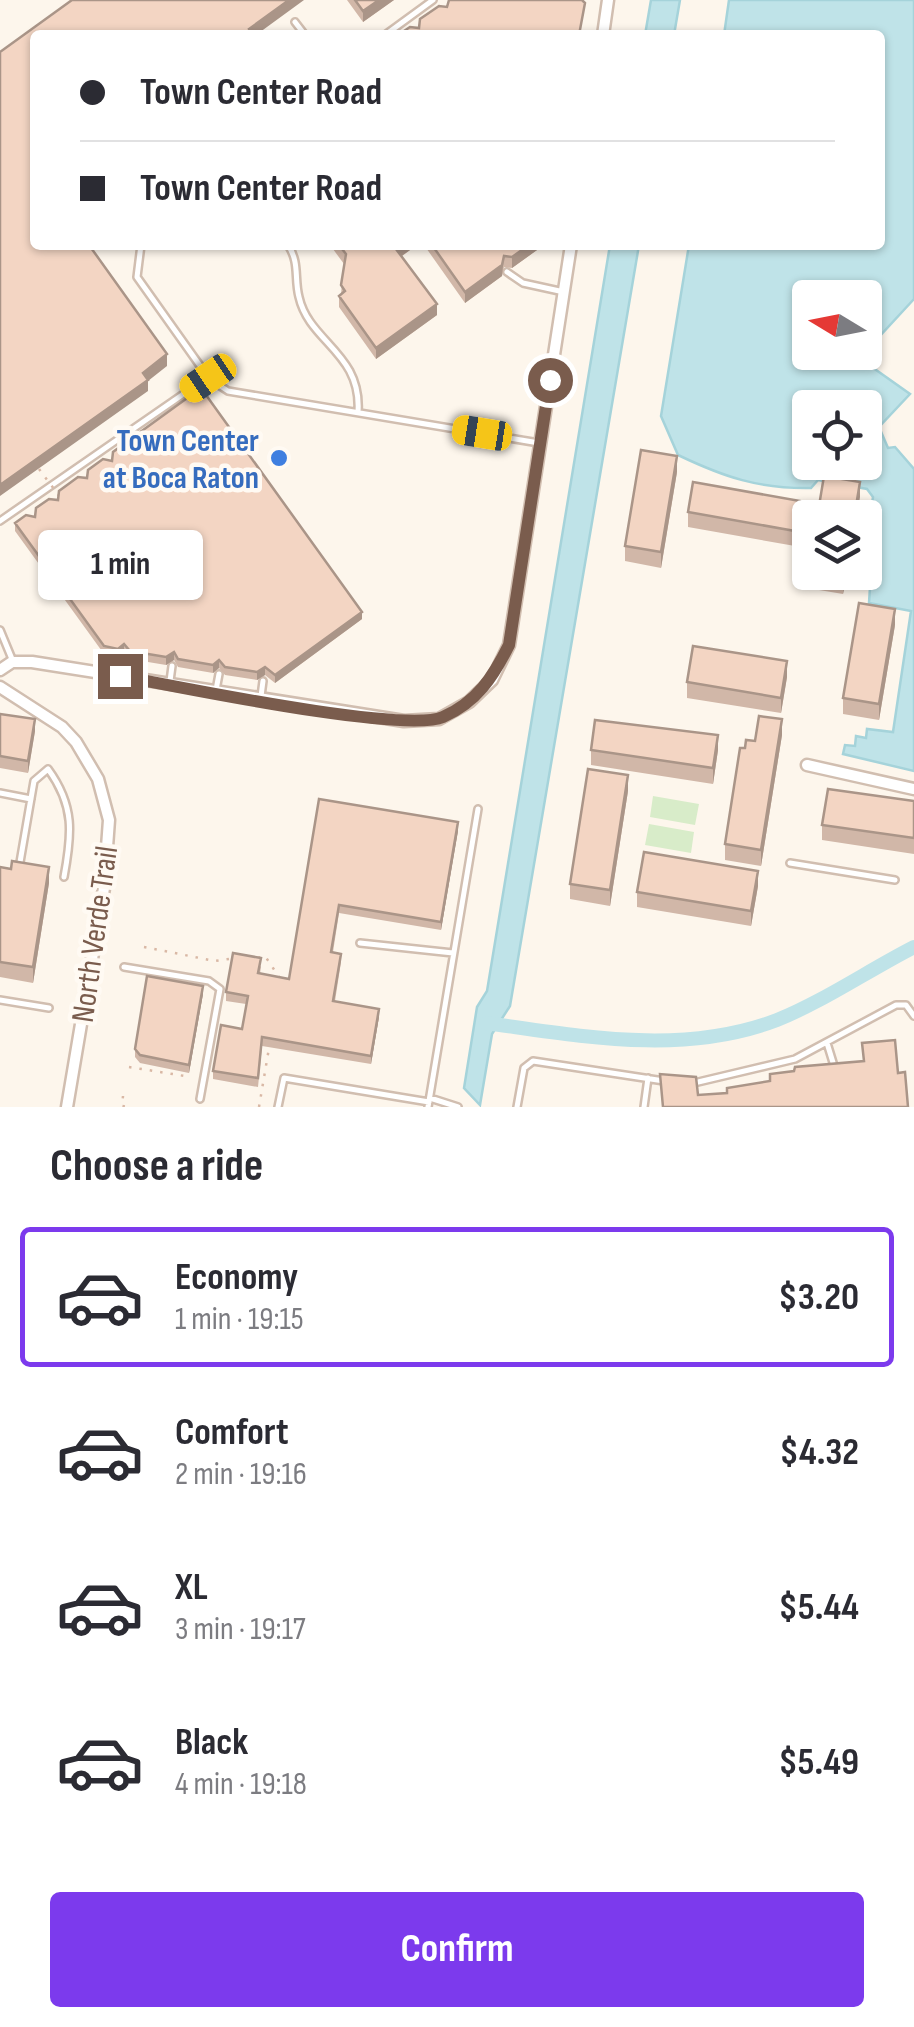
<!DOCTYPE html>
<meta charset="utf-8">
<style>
body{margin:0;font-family:"Sofia Sans Condensed",sans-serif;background:#f7f7f7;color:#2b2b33;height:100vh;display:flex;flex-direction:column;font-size:38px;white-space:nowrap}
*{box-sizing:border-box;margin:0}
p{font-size:32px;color:#7c7c81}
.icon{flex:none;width:55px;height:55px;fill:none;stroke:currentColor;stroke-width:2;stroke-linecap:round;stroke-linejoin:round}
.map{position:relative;height:1107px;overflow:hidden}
.panel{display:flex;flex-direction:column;background:#fff;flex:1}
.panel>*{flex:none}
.hud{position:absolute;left:30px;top:30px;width:855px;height:220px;border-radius:10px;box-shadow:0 2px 8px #0004;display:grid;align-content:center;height:220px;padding:0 50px;background:#fff}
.needle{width:65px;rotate:280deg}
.fabs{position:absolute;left:792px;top:280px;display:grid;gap:20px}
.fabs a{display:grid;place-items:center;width:90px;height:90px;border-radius:10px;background:#fff;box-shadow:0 2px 8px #0004;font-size:50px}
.end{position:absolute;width:45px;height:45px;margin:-22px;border:12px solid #7a5c4d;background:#fff;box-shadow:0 0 0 5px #fff}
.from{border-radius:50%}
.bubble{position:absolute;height:70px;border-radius:10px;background:#fff;box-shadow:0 2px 8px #0004;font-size:32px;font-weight:700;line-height:70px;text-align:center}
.car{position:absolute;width:30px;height:60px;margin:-30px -15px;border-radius:12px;box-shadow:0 0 8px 2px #0007;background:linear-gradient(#f5c518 24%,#345 0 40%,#f5c518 0 76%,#345 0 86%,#f5c518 0)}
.hud b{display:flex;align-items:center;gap:35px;height:95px;font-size:38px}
.hud b+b{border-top:2px solid #e1e1e2}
.hud i{width:25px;height:25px;background:#2b2b33}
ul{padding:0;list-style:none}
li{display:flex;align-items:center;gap:30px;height:140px;margin:0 20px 15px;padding:0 30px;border:5px solid transparent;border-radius:10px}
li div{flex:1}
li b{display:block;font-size:38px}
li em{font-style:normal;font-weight:700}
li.current{border-color:#7c3aed}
li>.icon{width:90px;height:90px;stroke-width:1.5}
h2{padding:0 50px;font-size:45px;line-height:120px}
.cta{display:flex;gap:20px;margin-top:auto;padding:20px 50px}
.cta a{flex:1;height:115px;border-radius:10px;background:#7c3aed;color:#fff;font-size:40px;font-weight:700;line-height:115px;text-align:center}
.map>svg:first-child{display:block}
.green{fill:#d8ecc9}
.water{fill:#bfe3e8;stroke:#a5d3da;stroke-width:2.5;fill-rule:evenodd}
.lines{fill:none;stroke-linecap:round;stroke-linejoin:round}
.canal{stroke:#bfe3e8;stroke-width:14}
.lane-casing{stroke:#d1beb0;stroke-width:10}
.street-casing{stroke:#d1beb0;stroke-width:15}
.path{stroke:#d9b8a5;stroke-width:2.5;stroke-dasharray:2.5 8;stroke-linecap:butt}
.lane{stroke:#fff;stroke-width:5}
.street{stroke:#fff;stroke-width:10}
.path-bridge{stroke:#d9b8a5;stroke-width:2.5;stroke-dasharray:2.5 8;stroke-linecap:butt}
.wall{fill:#d1b7a8}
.shaded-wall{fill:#aa9588}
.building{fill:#f3d5c3;stroke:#aa9588;stroke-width:2.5}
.route{stroke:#7a5c4d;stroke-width:12}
.shop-dot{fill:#3f7fe0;stroke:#fffaf3;stroke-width:4}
.labels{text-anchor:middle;stroke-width:9;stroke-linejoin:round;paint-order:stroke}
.shop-label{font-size:32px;font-weight:bold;fill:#366cbe;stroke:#fffaf3;text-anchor:end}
.street-label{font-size:32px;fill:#7a5c4d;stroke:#fffaf3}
</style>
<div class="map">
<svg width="914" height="1107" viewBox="0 0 914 1107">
<rect width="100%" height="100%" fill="#fdf6ec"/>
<path class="green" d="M653 796 699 804 695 825 650 817Z
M649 824 694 832 691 853 645 845Z"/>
<path class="water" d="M651 0H680L674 35H645Z
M729 0H914V299L865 352V298H810V352H865L862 360 910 394 879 427 888 448 895 447 914 469V771L843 754 845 745 855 746 856 736 866 738 867 729 893 732 911 611 869 603 872 556 865 554V547L873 497 867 489 818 480 811 488C759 489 724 477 678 455L661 416 689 245H880V35H724ZM810 408H865V462H810Z
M610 245H639L510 1006 492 1034 480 1105 464 1088 477 1007 487 991Z"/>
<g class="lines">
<path class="canal" d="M486 1023C581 1036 683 1056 777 1020 824 1001 869 970 914 947"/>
<defs>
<path id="lane" d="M295 22 305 35
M385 35 433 0
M288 245C300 263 294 278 299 297 309 342 362 353 358 412
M507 272 523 283 564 292
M208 378 228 391 539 443
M0 521 208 377 137 277 141 245
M0 630 12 659
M121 673 124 658
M170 681 172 666
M216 690 219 674
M261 696 263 681
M0 793 31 799
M790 863 895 880
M19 868 34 781 48 769C75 806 72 834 64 877
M360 943 453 953
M124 967 209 981 220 989 200 1099
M0 1000 49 1008
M827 1043 835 1069
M694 1083 795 1059 896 1005H906L914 1016
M430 1098 458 1107
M278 1107 284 1078 429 1102
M428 1107 478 809
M517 1107 524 1068 533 1061 664 1081
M644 1107 648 1078"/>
<path id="street" d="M603 35 608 0
M0 670 12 662H32L404 721 439 719 469 702 492 680 509 645 571 245
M0 687 62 727 76 742 98 779 109 820 104 888 67 1107
M807 765 914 789"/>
</defs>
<use href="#lane" class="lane-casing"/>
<use href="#street" class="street-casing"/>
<path class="path" d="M144 947 215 961 235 958
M258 958 265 956 279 977
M129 1067 191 1077
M123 1096 122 1106 127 1107
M259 1107 269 1048"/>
<use href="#lane" class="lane"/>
<use href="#street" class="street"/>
<path class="path-bridge" d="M39 469 60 497"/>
</g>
<path class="wall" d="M347 0H394L363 22Z
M330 245H417L402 256 437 315 376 359 339 307V296L341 294 344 264Z
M424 245H544L512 268 504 267 502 276 465 303Z
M677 472 661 568 625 561V546Z
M688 512 800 517 795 546 688 527Z
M15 523 362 619 275 683 265 675 257 680 225 675 219 668 213 673 178 667 174 660 166 665 130 659 124 652 118 657 104 654 15 531Z
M807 572H847L843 594 807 588Z
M895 625 879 720 843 714V698Z
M787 677 781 713 687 698V682Z
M0 714 35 731 28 773 0 768Z
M782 735 761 866 725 860V844L745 748 755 741Z
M591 750H718L713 784 591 765Z
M628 791 610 906 570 899V884Z
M319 799 458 831 441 930 339 913 333 952 341 962 335 1001 379 1017 371 1064 262 1046 258 1087 213 1079V1071L242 1029 246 1004 226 1001V992L261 966 260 974 289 979Z
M914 801V854L822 840V825Z
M0 867 49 883 33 983 0 977Z
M758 886 751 926 637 907V892Z
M203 994 189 1073 140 1063 135 1057V1049Z"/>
<path class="shaded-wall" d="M289 0H304L256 35H249V29Z
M379 0H394L363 22V11Z
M402 245H417L396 260V249Z
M529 245H544L512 268V257Z
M504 256 502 276 465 303V292Z
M437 304V315L376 359V348Z
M167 354V366L148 381V391L0 496V485Z
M677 456V472L661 568V552Z
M860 482V497L857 518H854Z
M800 501V517L795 546V531Z
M844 572H847L843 594V578Z
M895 609V625L879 720V704Z
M362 612V619L275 683V675Z
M124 644V652L118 657V649Z
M174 652V660L166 665V657Z
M219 660V668L213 673V665Z
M787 661V677L781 713V698Z
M265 667V675L257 680V672Z
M35 719V731L28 773V761Z
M782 719V735L761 866V850Z
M718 735V750L713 784V768Z
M628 775V791L610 906V890Z
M458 822V831L441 930V922Z
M49 867V883L33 983V967Z
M758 871V886L751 926V911Z
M203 986V994L189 1073V1065Z
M379 1009V1017L371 1064V1056Z"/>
<path class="building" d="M72 0H289L249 29 253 35H35V245H89L167 354 143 373 148 380 0 485V52Z
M355 0H379L363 11Z
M449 0H582L585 3 579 35H398L410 27 419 28 420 19 439 6 447 7Z
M339 245H402L396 249 437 304 376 348 339 296 345 291 341 285 346 254Z
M432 245H529L512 257 504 256 502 265 465 292Z
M201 388 362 612 275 675 265 667 257 672 225 667 219 660 213 665 178 659 174 652 166 657 130 651 124 644 118 649 104 646 15 523 26 515 35 517 36 508 49 499 58 500 59 491 78 477 87 478 88 470 103 459 112 461 113 452 129 440 138 441 139 433Z
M641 450 677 456 661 552 625 546Z
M824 476 860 482 854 518H817Z
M693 482 800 501 795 531 688 512Z
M810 572H844L843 578Z
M859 603 895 609 879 704 843 698Z
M693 646 787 661 781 698 687 682Z
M0 714 35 719 28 761 0 756Z
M759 716 782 719 761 850 725 844 740 748H745L746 740 755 741Z
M595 720 718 735 713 768 591 750Z
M588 769 628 775 610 890 570 884Z
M828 789 914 801V838L822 825Z
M319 799 458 822 441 922 339 905 331 952 341 954 333 1001 379 1009 371 1056 262 1037 258 1078 213 1071 221 1025 242 1029 248 996 226 992 233 953 261 958 258 973 289 979Z
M644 852 758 871 751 911 637 892Z
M12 861 49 867 33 967 0 962V867L11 869Z
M147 976 203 986 189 1065 140 1055 135 1049Z
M895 1040 898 1073 905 1072 908 1107H663L660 1074 696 1077 698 1095 727 1093V1088L770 1081V1074L794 1071 795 1067 864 1061 862 1043Z"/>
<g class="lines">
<path class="route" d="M120 676C175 686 404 734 443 717 477 702 493 677 509 645L550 380"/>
</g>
<circle class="shop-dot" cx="279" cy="458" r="10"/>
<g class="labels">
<g class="shop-label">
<text x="259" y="451">Town Center<tspan x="259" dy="37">at Boca Raton</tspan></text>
</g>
<g class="street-label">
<text transform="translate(94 934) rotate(-82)" y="11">North Verde Trail</text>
</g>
</g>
</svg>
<div class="fabs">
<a><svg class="needle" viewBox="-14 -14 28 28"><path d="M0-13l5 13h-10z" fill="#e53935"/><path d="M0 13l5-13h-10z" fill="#7c7c81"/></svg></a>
<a><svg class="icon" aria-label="locate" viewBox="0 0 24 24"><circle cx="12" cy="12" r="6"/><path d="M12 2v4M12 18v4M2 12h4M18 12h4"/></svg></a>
<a><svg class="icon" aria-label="layers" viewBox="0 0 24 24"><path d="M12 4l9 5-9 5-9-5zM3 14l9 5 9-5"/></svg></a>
</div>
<i class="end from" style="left:550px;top:380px"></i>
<i class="end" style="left:120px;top:676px"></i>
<div class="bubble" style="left:38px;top:530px;width:165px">1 min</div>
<i class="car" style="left:208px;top:378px;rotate:236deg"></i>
<i class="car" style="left:482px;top:433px;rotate:279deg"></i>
<div class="hud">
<b><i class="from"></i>Town Center Road</b>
<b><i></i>Town Center Road</b>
</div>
</div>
<section class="panel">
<h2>Choose a ride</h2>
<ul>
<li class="current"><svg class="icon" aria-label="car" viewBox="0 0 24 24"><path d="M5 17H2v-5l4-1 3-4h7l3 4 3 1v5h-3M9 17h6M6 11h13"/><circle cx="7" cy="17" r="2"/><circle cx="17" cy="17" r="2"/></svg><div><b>Economy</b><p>1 min · 19:15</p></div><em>$3.20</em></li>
<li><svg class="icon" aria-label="car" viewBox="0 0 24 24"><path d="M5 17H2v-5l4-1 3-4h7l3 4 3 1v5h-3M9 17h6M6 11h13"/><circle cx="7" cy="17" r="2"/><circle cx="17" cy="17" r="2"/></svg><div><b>Comfort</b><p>2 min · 19:16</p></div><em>$4.32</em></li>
<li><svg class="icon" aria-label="car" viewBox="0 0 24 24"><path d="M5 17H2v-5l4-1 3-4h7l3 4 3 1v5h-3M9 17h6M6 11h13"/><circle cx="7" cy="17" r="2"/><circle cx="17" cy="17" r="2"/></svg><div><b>XL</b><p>3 min · 19:17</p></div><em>$5.44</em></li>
<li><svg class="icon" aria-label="car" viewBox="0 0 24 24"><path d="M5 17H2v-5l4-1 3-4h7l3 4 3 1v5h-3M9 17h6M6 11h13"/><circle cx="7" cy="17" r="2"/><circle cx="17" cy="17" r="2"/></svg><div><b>Black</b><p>4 min · 19:18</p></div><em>$5.49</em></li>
</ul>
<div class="cta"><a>Confirm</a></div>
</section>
